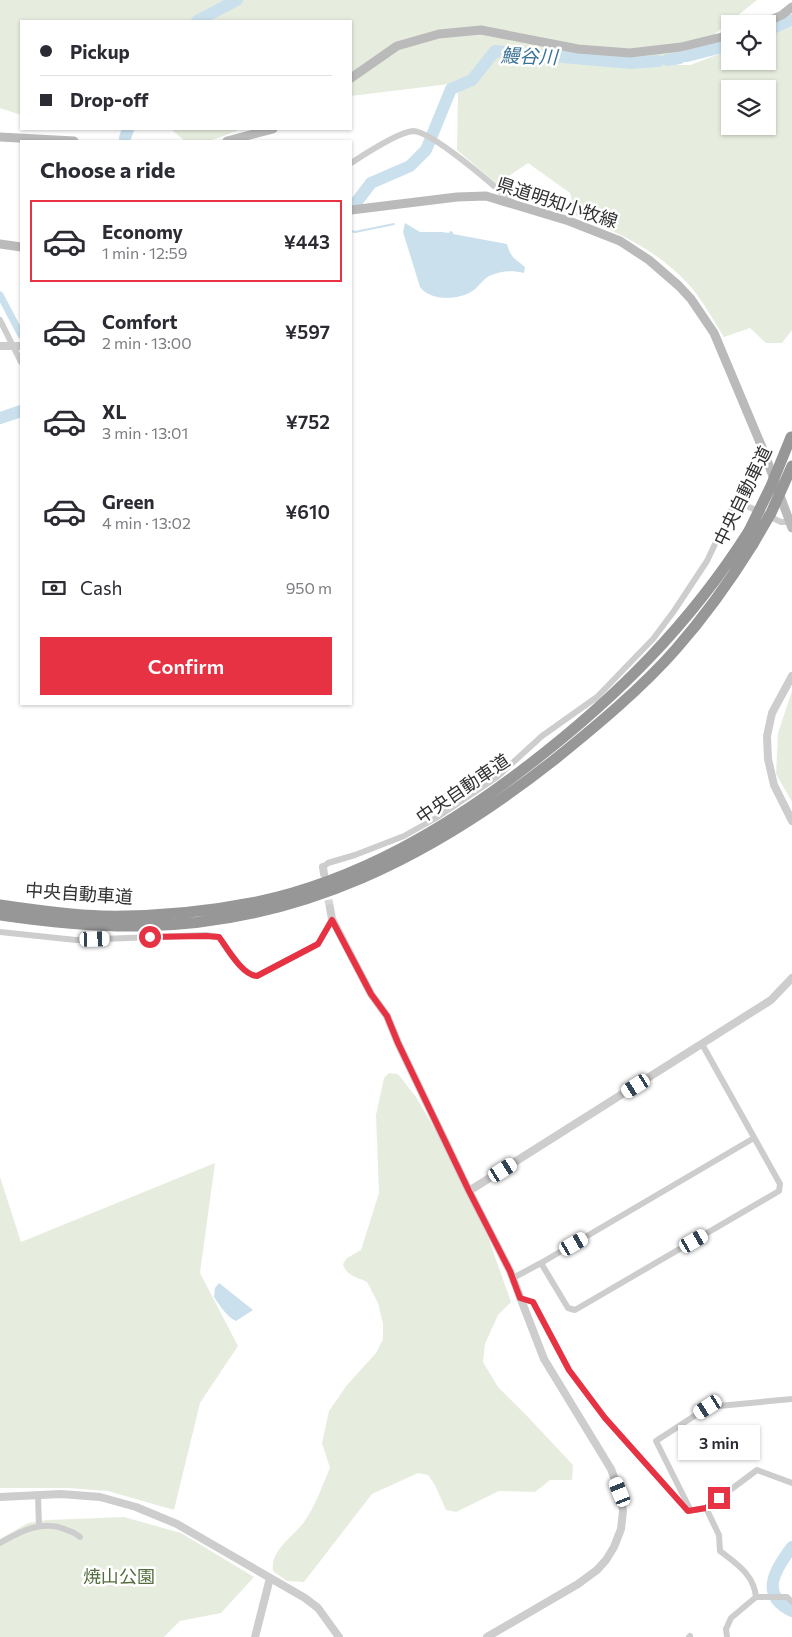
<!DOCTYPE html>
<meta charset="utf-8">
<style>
body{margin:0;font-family:Commissioner,"Noto Sans JP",sans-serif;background:#f2f2f3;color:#2b2b33;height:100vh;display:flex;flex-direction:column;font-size:19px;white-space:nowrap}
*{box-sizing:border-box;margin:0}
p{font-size:16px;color:#7c7c81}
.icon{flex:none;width:28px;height:28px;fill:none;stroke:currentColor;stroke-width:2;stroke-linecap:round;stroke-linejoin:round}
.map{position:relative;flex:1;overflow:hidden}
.side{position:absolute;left:20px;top:140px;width:332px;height:565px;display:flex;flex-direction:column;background:#fff;border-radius:0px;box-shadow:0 1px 4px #0004}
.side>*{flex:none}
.hud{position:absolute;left:20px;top:20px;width:332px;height:110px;border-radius:0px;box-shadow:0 1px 4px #0004;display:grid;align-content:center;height:110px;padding:0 20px;background:#fff}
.controls{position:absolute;left:721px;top:15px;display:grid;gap:10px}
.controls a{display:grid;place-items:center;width:55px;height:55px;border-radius:0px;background:#fff;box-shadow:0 1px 4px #0004;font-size:25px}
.end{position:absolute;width:22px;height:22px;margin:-11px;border:6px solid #e73243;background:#fff;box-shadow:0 0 0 2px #fff}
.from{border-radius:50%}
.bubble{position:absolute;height:35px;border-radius:0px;background:#fff;box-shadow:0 1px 4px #0004;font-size:16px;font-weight:600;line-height:35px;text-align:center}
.car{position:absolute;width:15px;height:30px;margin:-15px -8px;border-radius:6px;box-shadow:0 0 4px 1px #0007;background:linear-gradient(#fff 24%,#345 0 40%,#fff 0 76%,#345 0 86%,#fff 0)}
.hud b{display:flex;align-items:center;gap:18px;height:48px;font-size:19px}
.hud b+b{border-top:1px solid #e1e1e2}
.hud i{width:12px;height:12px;background:#2b2b33}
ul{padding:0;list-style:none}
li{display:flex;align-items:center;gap:15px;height:82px;margin:0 10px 8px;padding:0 10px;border:2px solid transparent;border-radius:0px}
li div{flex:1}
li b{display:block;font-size:19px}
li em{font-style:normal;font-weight:600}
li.selected{border-color:#e73243}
li>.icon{width:45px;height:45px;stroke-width:1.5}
h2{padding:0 20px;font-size:22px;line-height:60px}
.pay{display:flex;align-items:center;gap:12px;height:55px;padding:0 20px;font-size:19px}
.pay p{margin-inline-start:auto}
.action{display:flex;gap:10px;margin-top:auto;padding:10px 20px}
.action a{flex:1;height:58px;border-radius:0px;background:#e73243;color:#fff;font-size:20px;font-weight:600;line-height:58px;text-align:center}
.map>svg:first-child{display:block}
.green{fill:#e7edde;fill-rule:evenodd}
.water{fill:#cbe0ed}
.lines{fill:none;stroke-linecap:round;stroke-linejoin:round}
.stream{stroke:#cbe0ed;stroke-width:2}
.canal{stroke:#cbe0ed;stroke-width:7}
.river{stroke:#cbe0ed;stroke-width:12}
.tertiary-tunnel{stroke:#d6d6d6;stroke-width:8;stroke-dasharray:8 4;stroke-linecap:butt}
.minor{stroke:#cdcdcd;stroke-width:6}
.tertiary{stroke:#cdcdcd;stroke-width:8}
.secondary{stroke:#bababa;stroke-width:9}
.motorway{stroke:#979797;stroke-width:11}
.motorway-bridge{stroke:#979797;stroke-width:11}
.route{stroke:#e73243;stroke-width:6}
.labels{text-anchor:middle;stroke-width:5;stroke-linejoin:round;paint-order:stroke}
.street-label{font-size:18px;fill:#303030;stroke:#fff}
.park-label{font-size:18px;fill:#546d3c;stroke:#fff}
.water-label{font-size:19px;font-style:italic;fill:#3c7494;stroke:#fff}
</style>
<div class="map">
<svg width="792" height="1637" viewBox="0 0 792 1637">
<rect width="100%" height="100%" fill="#fff"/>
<path class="green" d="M0 0H757L676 65H690L730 50V61H768V36L792 27V330L782 343H766L750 328 724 337C713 320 703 301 690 286 659 251 618 232 576 216L570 193 528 163 497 184 457 150 458 93 474 81 351 96V21H21V115L0 108ZM730 89H768V126H730Z
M171 129H241C226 135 203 146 187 141 182 140 175 132 171 129Z
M792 691V802L776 774 778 733Z
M389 1073 398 1074 416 1097 439 1136 488 1237 511 1302 498 1315 485 1344 483 1362 498 1387 528 1417 573 1465 572 1480H550L535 1492 499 1491 456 1512 446 1510 435 1485 428 1475 418 1473 372 1494 304 1582 287 1581 273 1571C270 1550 293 1537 304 1522 315 1507 322 1486 330 1468L322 1443 329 1411 347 1385 376 1353 383 1339V1324L378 1303 367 1282C357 1277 346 1276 343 1264L347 1258 361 1250 379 1193 376 1115 384 1078Z
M215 1163 200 1273 238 1346 200 1403 174 1510 108 1491 68 1488H0V1177L21 1242Z
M124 1517 181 1533 254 1577 221 1613 180 1621 164 1637H0V1539L28 1523 47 1520Z"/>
<path class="water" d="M405 223 420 232H442L449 233 450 231 453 232V234L507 244C511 258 514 258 525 267L524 273C512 270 501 271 489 276 482 280 478 288 471 292 457 300 430 301 420 287L403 232Z
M219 1283 253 1310 236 1321C226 1316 220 1306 214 1297L215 1288Z"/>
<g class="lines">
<path class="stream" d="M351 231 355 232 394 224"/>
<path class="canal" d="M0 295 21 335"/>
<path class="river" d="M197 21 237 0
M768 30 792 20
M687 56 730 45
M667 60 680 58
M125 138 128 129
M355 204 371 183 410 166 426 150 451 89 472 80 495 51 631 63 658 61
M0 418 21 411
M792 1547C776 1568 758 1595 792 1611"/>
<path class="tertiary-tunnel" d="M326 888 330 908"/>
<path class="minor" d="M351 163C365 154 398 132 413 131 432 131 497 188 513 203
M0 320 21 362
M323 867 328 863 355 855 404 836 436 818 497 777 542 736 597 697 653 639 674 611 707 561 731 510 740 506H747L781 522H789
M0 932 76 940 206 935 219 937C227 948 242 975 257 976L318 944 332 919
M541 1263 754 1138
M513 1278 541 1263 568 1308 575 1310 779 1191 780 1184 702 1044
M520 1298 533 1302 569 1370 605 1418 688 1511 706 1508 757 1470 792 1483
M38 1495 39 1526
M706 1508 719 1535 720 1551C737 1564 754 1575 756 1597
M690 1509 656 1441 708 1407 792 1399
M0 1543C21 1531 43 1519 67 1530 72 1532 76 1533 80 1537
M689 1637 690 1636
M727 1637 726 1629 731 1618 756 1597H787L792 1602"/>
<path class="tertiary" d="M0 346H21
M792 676 772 713 767 736 768 759 774 785 792 821
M323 867 324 874
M330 908 332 919 371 994 387 1016 398 1043 469 1191
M0 1497 61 1494 100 1497 136 1507 177 1524 305 1598 318 1608 339 1637
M255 1637 270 1578
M487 1637 578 1584 597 1570 606 1560 614 1547 621 1529 623 1511 620 1493 611 1469 544 1359 510 1271 469 1191 771 1000 792 978"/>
<path class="secondary" d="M762 24 782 15 792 7
M351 78 397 46 439 34 481 30 578 49 630 53 681 47 730 35
M0 137 74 141
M227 141 273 129
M351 210 457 197 486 196 569 221 620 241 649 260 679 286 691 299 714 333 764 452 792 528
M0 244 21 247"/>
<path class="motorway" d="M0 905C34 910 68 915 102 916 154 917 206 912 257 902 359 880 449 827 530 764 617 697 690 624 749 531
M0 915C47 922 95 927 143 926 301 923 432 856 554 760 595 727 642 688 676 649 705 616 730 581 753 544"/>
<path class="motorway-bridge" d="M749 531 771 486 791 437
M753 544 771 513 792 466"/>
</g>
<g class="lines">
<path class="route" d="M150 937 206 936 219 937C227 948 242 975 257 976L318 944 332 920 371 994 387 1016 398 1043 469 1191 510 1271 520 1298 533 1302 569 1370 605 1418 688 1511 706 1508 719 1498"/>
</g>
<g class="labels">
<g class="street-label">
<text transform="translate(557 203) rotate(18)" y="6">県道明知小牧線</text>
<text transform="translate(743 496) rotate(-64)" y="6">中央自動車道</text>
<text transform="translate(463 789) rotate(-34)" y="6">中央自動車道</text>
<text transform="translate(79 894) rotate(4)" y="6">中央自動車道</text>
</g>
<g class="park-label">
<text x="119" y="1583">焼山公園</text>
</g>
<g class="water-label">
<text transform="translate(529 56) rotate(2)" y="7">鰻谷川</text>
</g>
</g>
</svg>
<div class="controls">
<a><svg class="icon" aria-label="locate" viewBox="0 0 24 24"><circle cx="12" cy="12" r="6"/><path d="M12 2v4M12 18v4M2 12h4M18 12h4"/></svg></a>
<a><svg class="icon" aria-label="layers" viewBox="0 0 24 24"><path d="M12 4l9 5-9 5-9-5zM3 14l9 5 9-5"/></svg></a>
</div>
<i class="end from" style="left:150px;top:937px"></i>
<i class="end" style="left:719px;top:1498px"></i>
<div class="bubble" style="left:678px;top:1425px;width:82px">3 min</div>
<i class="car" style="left:95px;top:939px;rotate:88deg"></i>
<i class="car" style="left:636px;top:1086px;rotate:238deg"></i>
<i class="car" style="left:503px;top:1170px;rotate:58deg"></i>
<i class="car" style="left:694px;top:1241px;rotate:60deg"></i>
<i class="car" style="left:574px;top:1244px;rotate:60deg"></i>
<i class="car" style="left:708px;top:1407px;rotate:237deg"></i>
<i class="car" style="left:620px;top:1492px;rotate:338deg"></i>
<div class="hud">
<b><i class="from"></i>Pickup</b>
<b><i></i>Drop-off</b>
</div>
<section class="side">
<h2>Choose a ride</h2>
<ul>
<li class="selected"><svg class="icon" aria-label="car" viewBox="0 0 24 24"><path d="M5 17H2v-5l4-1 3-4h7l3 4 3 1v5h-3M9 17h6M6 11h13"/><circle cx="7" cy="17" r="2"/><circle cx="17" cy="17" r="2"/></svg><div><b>Economy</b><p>1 min · 12:59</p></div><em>¥443</em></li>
<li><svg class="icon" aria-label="car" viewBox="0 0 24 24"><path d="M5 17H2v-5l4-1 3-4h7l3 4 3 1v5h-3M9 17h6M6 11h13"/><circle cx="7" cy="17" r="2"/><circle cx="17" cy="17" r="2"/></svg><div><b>Comfort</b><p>2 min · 13:00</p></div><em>¥597</em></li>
<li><svg class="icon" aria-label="car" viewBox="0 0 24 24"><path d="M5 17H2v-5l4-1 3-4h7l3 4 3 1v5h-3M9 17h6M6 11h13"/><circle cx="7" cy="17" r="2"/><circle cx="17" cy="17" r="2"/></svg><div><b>XL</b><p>3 min · 13:01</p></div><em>¥752</em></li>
<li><svg class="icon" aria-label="car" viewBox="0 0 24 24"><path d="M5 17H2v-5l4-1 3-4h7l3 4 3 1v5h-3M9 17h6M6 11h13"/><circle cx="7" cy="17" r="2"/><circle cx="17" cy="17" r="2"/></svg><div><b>Green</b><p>4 min · 13:02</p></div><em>¥610</em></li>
</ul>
<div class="pay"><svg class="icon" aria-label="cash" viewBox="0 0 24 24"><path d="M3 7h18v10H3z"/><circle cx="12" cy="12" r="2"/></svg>Cash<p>950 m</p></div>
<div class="action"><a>Confirm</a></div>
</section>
</div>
